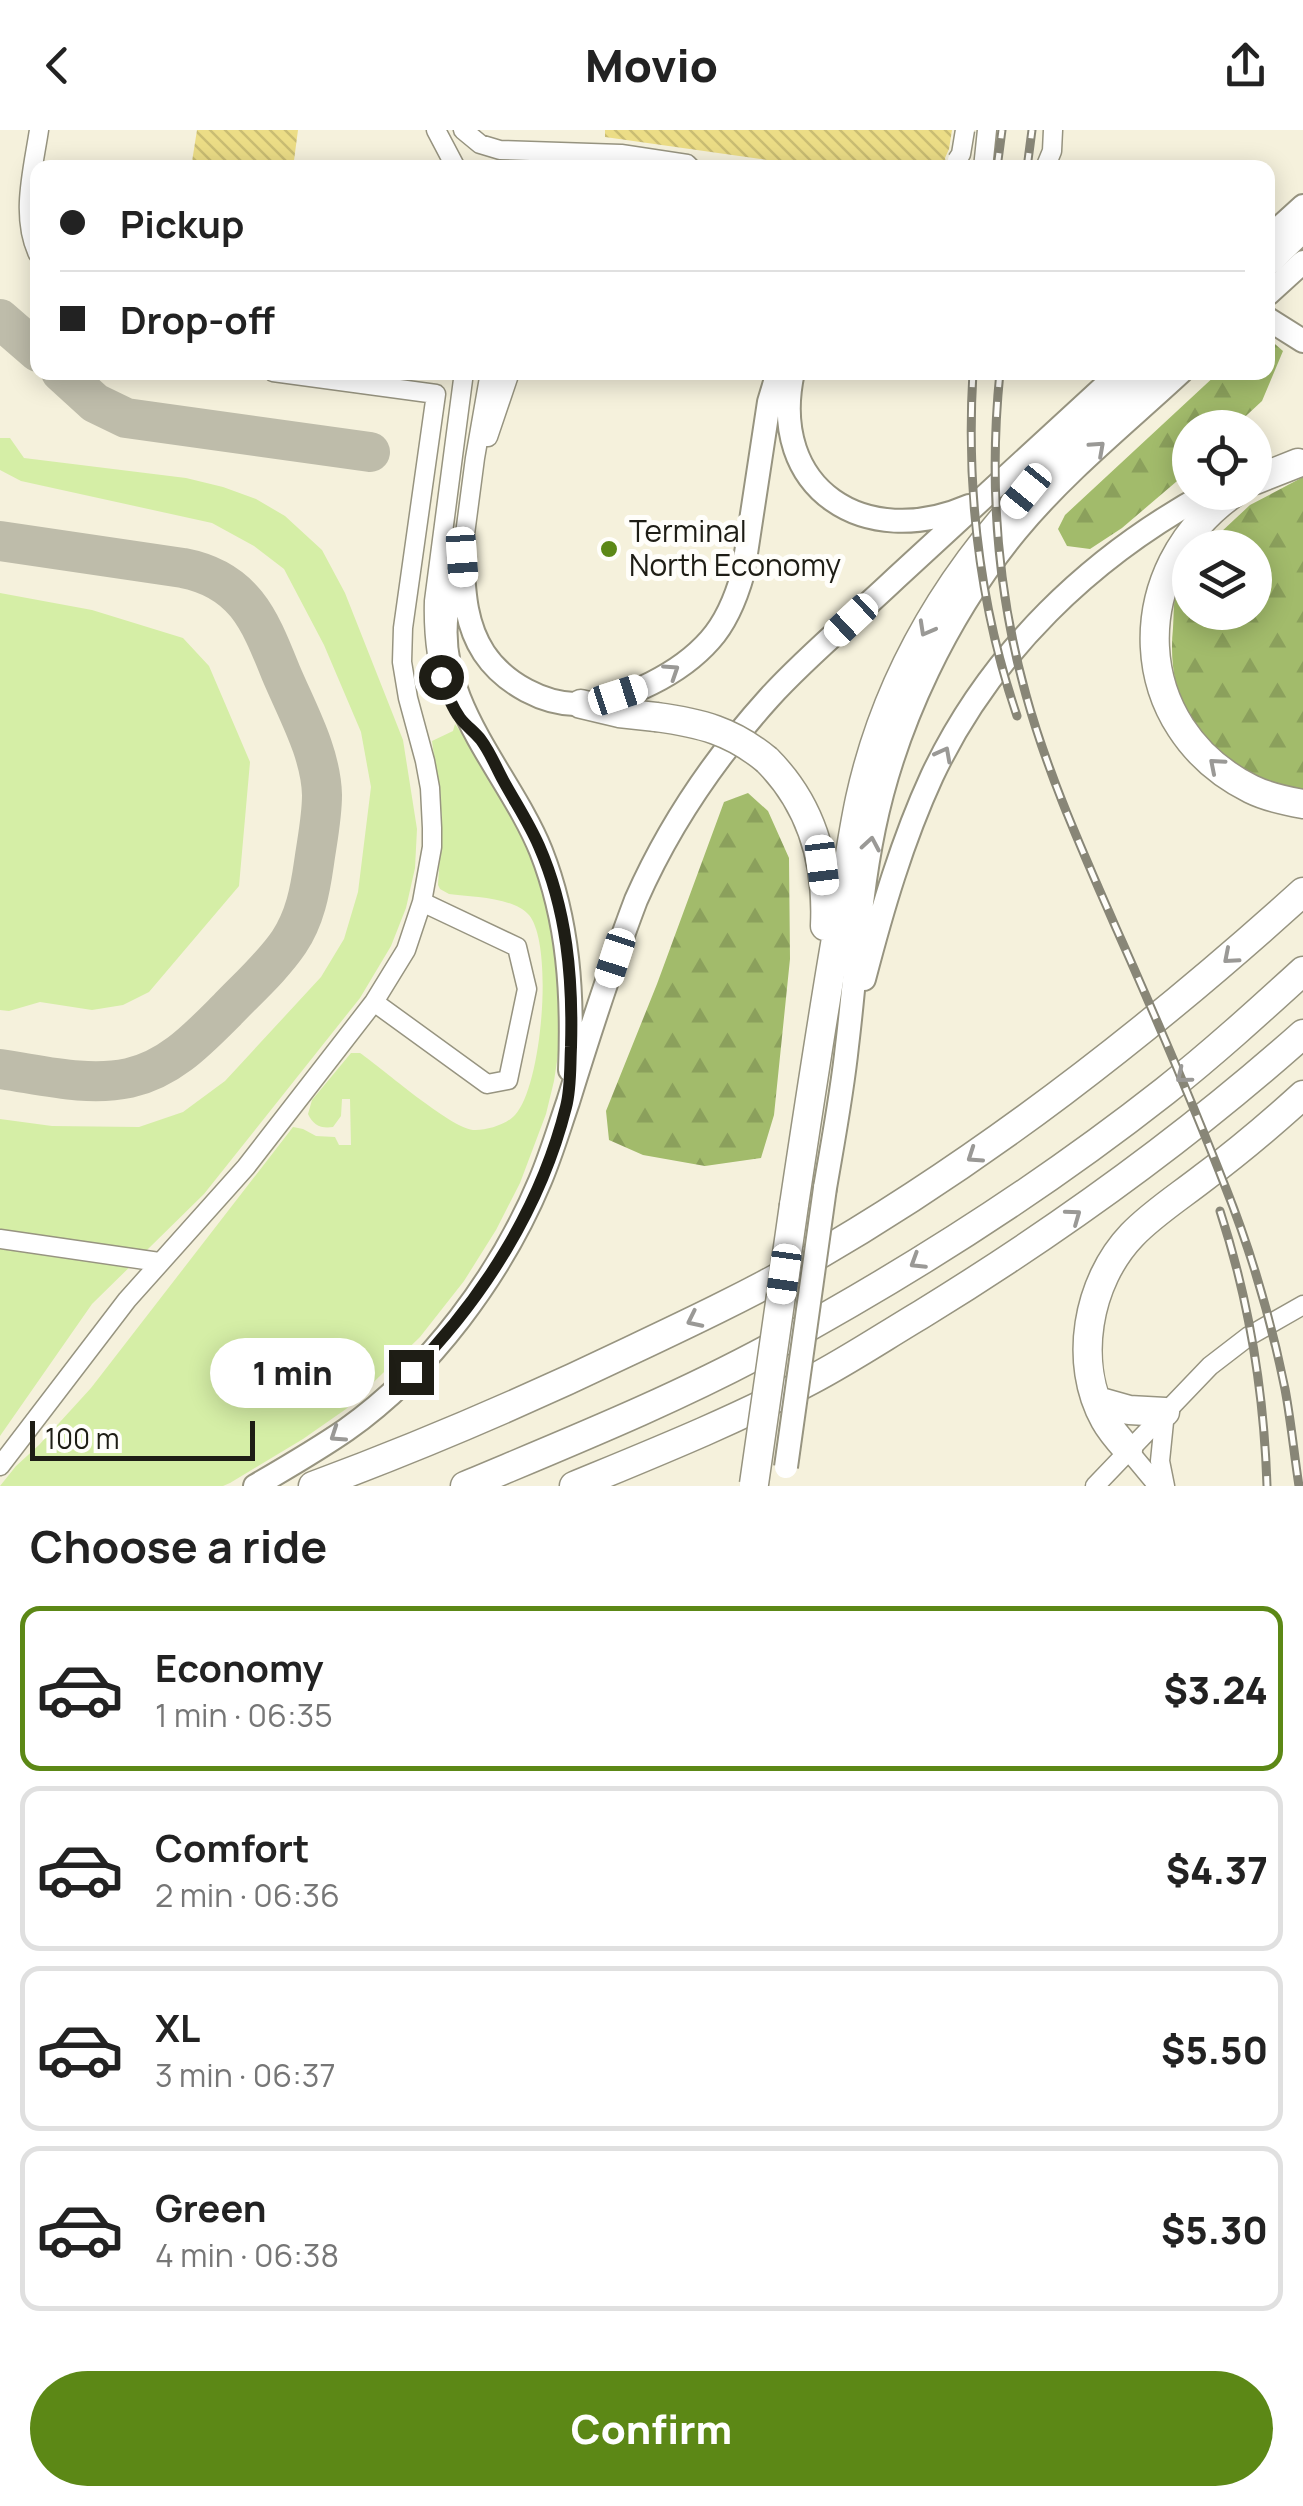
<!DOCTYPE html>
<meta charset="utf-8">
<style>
body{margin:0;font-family:Manrope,sans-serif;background:#f6f6f6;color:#222;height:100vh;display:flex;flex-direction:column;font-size:38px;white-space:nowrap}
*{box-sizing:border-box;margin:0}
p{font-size:32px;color:#767676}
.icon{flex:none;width:55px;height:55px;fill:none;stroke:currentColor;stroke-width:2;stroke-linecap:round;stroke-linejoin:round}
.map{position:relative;height:1356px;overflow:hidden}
.sheet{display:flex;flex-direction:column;background:#fff;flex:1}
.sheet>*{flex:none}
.banner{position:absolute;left:30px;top:30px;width:1245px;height:220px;border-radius:20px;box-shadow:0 5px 25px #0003;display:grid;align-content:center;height:220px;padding:0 30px;background:#fff}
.fabs{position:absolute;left:1172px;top:280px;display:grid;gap:20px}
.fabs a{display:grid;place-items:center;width:100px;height:100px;border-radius:50%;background:#fff;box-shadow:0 5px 25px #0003;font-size:50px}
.scale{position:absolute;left:30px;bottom:25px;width:225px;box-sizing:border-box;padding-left:10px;border:5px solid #1e1d15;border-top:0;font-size:28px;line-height:35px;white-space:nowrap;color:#1e1d15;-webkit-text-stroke:8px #fffefa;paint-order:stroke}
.end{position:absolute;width:45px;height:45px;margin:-22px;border:12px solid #1e1d15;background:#fff;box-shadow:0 0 0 5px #fff}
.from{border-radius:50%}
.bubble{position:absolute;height:70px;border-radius:35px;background:#fff;box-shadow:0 5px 25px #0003;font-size:32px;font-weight:800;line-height:70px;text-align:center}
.car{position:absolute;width:30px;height:60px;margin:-30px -15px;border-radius:12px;box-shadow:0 0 8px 2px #0007;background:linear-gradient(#fff 24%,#345 0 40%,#fff 0 76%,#345 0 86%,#fff 0)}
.banner b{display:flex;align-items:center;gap:35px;height:95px;font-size:38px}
.banner b+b{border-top:2px solid #e0e0e0}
.banner i{width:25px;height:25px;background:#222}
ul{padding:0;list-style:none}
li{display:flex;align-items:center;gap:30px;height:165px;margin:0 20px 15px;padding:0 10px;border:5px solid #e0e0e0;border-radius:20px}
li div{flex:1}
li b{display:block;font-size:38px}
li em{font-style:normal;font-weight:800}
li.on{border-color:#5c8816}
li>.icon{width:90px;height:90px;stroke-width:1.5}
h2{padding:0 30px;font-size:45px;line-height:120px}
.primary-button{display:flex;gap:20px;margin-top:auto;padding:20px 30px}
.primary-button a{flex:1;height:115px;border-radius:60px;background:#5c8816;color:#fff;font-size:40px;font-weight:800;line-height:115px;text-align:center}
header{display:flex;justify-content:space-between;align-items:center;height:130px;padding:0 30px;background:#fff;font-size:45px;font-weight:800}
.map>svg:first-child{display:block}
.grass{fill:#d5eea6}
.forest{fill:url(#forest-firs)}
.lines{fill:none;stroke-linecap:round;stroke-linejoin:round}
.taxiway{stroke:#bebcaa;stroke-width:40}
.building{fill:url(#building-back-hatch)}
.minor-casing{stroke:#979480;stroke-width:21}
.major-casing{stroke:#979480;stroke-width:26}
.highway-casing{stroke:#979480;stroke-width:31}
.minor{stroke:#fff;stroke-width:18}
.major{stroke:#fff;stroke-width:22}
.highway{stroke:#fff;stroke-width:28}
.rail-casing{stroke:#888677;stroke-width:9}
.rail{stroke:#fffefa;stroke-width:5;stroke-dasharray:15;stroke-linecap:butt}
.minor-bridge-casing{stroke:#979480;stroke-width:21;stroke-linecap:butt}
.major-bridge-casing{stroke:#979480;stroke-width:26;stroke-linecap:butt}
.highway-bridge-casing{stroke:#979480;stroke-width:31;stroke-linecap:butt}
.minor-bridge{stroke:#fff;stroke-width:18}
.major-bridge{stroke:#fff;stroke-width:22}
.highway-bridge{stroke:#fff;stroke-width:28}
.oneway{stroke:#9a9996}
.route{stroke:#1e1d15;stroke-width:12}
.poi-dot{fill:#5c8816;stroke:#fffefa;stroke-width:4}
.labels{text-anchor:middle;stroke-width:10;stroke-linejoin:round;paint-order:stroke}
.poi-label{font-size:30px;fill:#1e1d15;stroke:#fffefa;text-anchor:start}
</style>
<header><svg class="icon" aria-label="back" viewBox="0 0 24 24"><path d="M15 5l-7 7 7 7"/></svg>Movio<svg class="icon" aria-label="share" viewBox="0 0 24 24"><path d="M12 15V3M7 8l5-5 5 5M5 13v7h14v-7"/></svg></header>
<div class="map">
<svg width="1303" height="1356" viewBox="0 0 1303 1356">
<defs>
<pattern id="forest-firs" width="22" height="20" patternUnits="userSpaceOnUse" patternTransform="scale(2.5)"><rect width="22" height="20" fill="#a2bb6b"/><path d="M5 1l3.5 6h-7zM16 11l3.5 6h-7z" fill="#8ba05c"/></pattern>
<pattern id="building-back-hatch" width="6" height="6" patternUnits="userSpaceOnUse" patternTransform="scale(2.5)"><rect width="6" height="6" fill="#ecdd86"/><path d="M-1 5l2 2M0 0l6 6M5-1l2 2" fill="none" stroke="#cabd73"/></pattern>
</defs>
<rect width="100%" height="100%" fill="#f5f1dc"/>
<path class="grass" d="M0 308H10L24 328 186 348 223 357 256 369 285 386 322 420 345 463 403 610 417 699 415 738 406 778 391 816 360 868 204 1064 92 1174 0 1306V989L52 996 139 997 183 982 225 951 321 847 344 809 358 762 371 657 361 602 324 515 284 439 254 416 212 393 21 351 0 340Z
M0 463 92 480 183 508 209 536 250 632 239 756 149 862 123 875 92 880 40 872 9 881 0 880Z
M455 594 479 628 531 719 555 796 562 898 554 951 546 984 520 1053 496 1100 464 1151 420 1207 346 1279 303 1309 230 1353 223 1356H0L16 1336 39 1315 91 1258 293 997 303 999 316 1006 335 1007 339 1015H351L350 969H342L341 986 333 997C321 999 313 995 308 984L312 970 351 923H360C383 939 449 997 473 1000 485 1001 506 995 515 985 542 956 554 815 529 785 513 767 472 767 449 764L440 759 438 755 442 688 432 611 453 601Z"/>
<path class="forest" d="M1268 208 1283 221 1262 271 1234 297 1190 298V340L1122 398 1090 419 1067 416 1058 399 1065 385 1218 243 1268 242Z
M1303 347V660C1215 652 1164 584 1173 498 1174 486 1173 470 1177 459 1180 452 1186 445 1190 439V482H1255V418L1205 417 1250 375Z
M748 663 768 681 789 728 790 829 774 985 761 1028 705 1036 643 1025 609 1010 606 981 657 854 724 672Z"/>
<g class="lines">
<path class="taxiway" d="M0 189 38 222
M61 242 95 273 126 288 370 322
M0 411 183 438C245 450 260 491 281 543 297 581 321 623 322 665 322 688 317 711 314 733 310 761 305 788 289 812 272 837 248 858 227 880 198 909 170 939 129 948 87 957 42 945 0 939"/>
</g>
<path class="building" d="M197 0H298L293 38H191Z
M605 0H952L949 19 945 28 947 38H823L605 7Z"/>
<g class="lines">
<defs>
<path id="minor" d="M436 0 456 38
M463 0 480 14 500 20 621 24 687 34 691 38
M983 38 987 0
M1045 38 1052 21 1053 0
M38 124C20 86 33 40 39 0
M488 307 510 242
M462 427 475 328 490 242
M446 563C436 532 433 504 434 471L464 242
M374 872 487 954 508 950 527 859 517 817 422 772
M0 1109 159 1132
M1128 1320 1158 1356
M0 1336 127 1170 246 1037 374 872 406 820 422 772 432 717V698L430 658 425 631 408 568 402 532 403 498 436 264 273 242
M1095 1356 1210 1236 1249 1206 1303 1175
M1165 1356 1160 1331 1165 1282"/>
<path id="major" d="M1268 108 1303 76
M1268 164 1303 132
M1268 189 1303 211
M793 242C767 360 866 421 969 376
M462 427C464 461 465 494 484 523 504 553 545 576 582 574 626 571 681 543 710 510 727 491 736 468 743 443L769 272 778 242
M457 445C454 457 449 470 447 482 434 572 510 644 541 721 569 792 573 865 570 940
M864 849C882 780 902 711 932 646 990 523 1091 426 1210 362
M825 1058C833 1011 842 964 847 916 856 843 859 770 874 698 896 592 948 484 1017 400 1065 342 1126 293 1181 242
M255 1356C286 1338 317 1320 346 1300 430 1241 501 1144 540 1051 551 1025 559 998 568 972 589 904 611 836 636 770 669 695 714 629 769 568 808 525 854 488 896 448 970 379 1045 311 1120 242"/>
<path id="highway" d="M1268 131 1303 97
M1255 350 1298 333
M1235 362C1123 439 1128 598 1251 659 1267 667 1286 671 1303 674
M581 574 619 583 656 587
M767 630C813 676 828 733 825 796
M794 1075C808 982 822 889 838 797 846 754 851 711 860 669 875 600 904 532 941 473 998 382 1072 314 1150 242
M1097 1271 1129 1280 1165 1282
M1128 1320C1120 1311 1111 1301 1105 1290 1073 1233 1087 1152 1132 1105 1152 1084 1180 1066 1203 1048 1238 1022 1271 994 1303 965
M313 1356C421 1316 528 1270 632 1220 689 1193 746 1166 801 1135 983 1031 1148 902 1303 762
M465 1356C567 1313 672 1271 770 1218 906 1144 1043 1057 1165 961 1213 923 1258 882 1303 841
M574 1356C654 1323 734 1291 811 1250 849 1230 885 1206 922 1184 1057 1101 1185 1009 1303 904"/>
</defs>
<use href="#minor" class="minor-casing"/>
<use href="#major" class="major-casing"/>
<use href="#highway" class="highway-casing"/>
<use href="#minor" class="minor"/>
<use href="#major" class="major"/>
<use href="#highway" class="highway"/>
<defs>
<path id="rail" d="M997 38 1002 0
M1027 38 1032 0
M973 242C966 360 979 474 1017 586
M1000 242C989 350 997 461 1026 565 1048 645 1083 722 1116 798 1154 883 1191 969 1225 1056 1251 1121 1271 1190 1285 1259 1291 1291 1294 1324 1299 1356
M1220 1081C1249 1170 1264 1263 1267 1356"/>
</defs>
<use href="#rail" class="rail-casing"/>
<use href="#rail" class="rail"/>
<defs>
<path id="minor-bridge" d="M957 30 961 24 965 0"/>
<path id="major-bridge" d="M786 1337 825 1058"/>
<path id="highway-bridge" d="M656 587C701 593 732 601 767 630
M754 1354 794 1075"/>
</defs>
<use href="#minor-bridge" class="minor-bridge-casing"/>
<use href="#major-bridge" class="major-bridge-casing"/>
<use href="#highway-bridge" class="highway-bridge-casing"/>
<use href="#minor-bridge" class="minor-bridge"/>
<use href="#major-bridge" class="major-bridge"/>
<use href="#highway-bridge" class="highway-bridge"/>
</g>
<defs><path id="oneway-chevron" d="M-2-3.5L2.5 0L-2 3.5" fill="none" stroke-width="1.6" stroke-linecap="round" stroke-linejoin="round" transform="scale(2.5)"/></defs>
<g class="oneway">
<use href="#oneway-chevron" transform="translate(1098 318) rotate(-42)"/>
<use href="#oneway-chevron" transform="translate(926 499) rotate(119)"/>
<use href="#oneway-chevron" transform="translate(672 541) rotate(-33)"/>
<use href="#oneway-chevron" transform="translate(944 624) rotate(-62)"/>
<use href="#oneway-chevron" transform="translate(1216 635) rotate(-139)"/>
<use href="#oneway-chevron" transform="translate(871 714) rotate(-80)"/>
<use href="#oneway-chevron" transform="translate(1230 827) rotate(139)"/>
<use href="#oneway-chevron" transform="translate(1183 946) rotate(141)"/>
<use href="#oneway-chevron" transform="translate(974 1026) rotate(146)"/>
<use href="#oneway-chevron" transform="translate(1074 1086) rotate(-36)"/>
<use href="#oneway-chevron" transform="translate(917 1132) rotate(148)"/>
<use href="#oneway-chevron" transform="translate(694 1190) rotate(154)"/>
<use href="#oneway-chevron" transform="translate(337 1305) rotate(146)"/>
</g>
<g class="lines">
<path class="route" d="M411 1242C483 1169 541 1077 566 977 571 958 570 936 571 917 573 848 567 780 539 716 529 693 515 672 503 650 496 637 490 622 481 610 475 602 466 596 460 588 451 576 446 562 441 547"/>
</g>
<circle class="poi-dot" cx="609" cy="419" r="10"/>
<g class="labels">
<g class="poi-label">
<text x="629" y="412">Terminal<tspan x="629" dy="34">North Economy</tspan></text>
</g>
</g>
</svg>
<div class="fabs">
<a><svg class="icon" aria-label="locate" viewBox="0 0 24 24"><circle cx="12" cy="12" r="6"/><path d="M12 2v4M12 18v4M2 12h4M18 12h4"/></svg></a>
<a><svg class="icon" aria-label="layers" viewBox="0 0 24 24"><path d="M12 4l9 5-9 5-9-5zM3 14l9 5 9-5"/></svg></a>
</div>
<div class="scale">100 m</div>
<i class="end from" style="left:441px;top:547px"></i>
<i class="end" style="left:411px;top:1242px"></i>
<div class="bubble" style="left:210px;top:1208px;width:165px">1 min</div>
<i class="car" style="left:1026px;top:361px;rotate:219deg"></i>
<i class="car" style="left:462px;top:427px;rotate:176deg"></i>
<i class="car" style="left:851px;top:490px;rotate:227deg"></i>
<i class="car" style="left:618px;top:565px;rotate:72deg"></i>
<i class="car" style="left:822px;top:735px;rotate:173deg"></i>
<i class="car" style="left:615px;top:828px;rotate:198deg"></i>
<i class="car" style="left:784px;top:1144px;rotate:188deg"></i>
<div class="banner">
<b><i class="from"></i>Pickup</b>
<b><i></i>Drop-off</b>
</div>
</div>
<section class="sheet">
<h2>Choose a ride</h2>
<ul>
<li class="on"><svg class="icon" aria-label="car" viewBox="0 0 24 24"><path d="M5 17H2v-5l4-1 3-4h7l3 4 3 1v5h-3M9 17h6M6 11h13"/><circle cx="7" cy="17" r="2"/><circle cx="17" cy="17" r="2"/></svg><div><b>Economy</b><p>1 min · 06:35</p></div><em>$3.24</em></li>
<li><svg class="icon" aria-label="car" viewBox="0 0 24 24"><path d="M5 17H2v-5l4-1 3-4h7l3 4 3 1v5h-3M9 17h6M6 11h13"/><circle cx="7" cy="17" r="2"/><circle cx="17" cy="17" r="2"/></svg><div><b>Comfort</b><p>2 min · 06:36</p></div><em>$4.37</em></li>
<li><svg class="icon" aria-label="car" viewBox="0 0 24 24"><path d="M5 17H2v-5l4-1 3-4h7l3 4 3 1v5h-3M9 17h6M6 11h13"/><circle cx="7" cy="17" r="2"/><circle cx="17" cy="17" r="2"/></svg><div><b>XL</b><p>3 min · 06:37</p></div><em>$5.50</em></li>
<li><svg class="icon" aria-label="car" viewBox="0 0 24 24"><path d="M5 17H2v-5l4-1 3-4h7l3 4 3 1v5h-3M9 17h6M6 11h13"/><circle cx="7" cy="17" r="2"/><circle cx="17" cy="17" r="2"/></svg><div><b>Green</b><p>4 min · 06:38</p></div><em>$5.30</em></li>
</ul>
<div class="primary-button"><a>Confirm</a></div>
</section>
